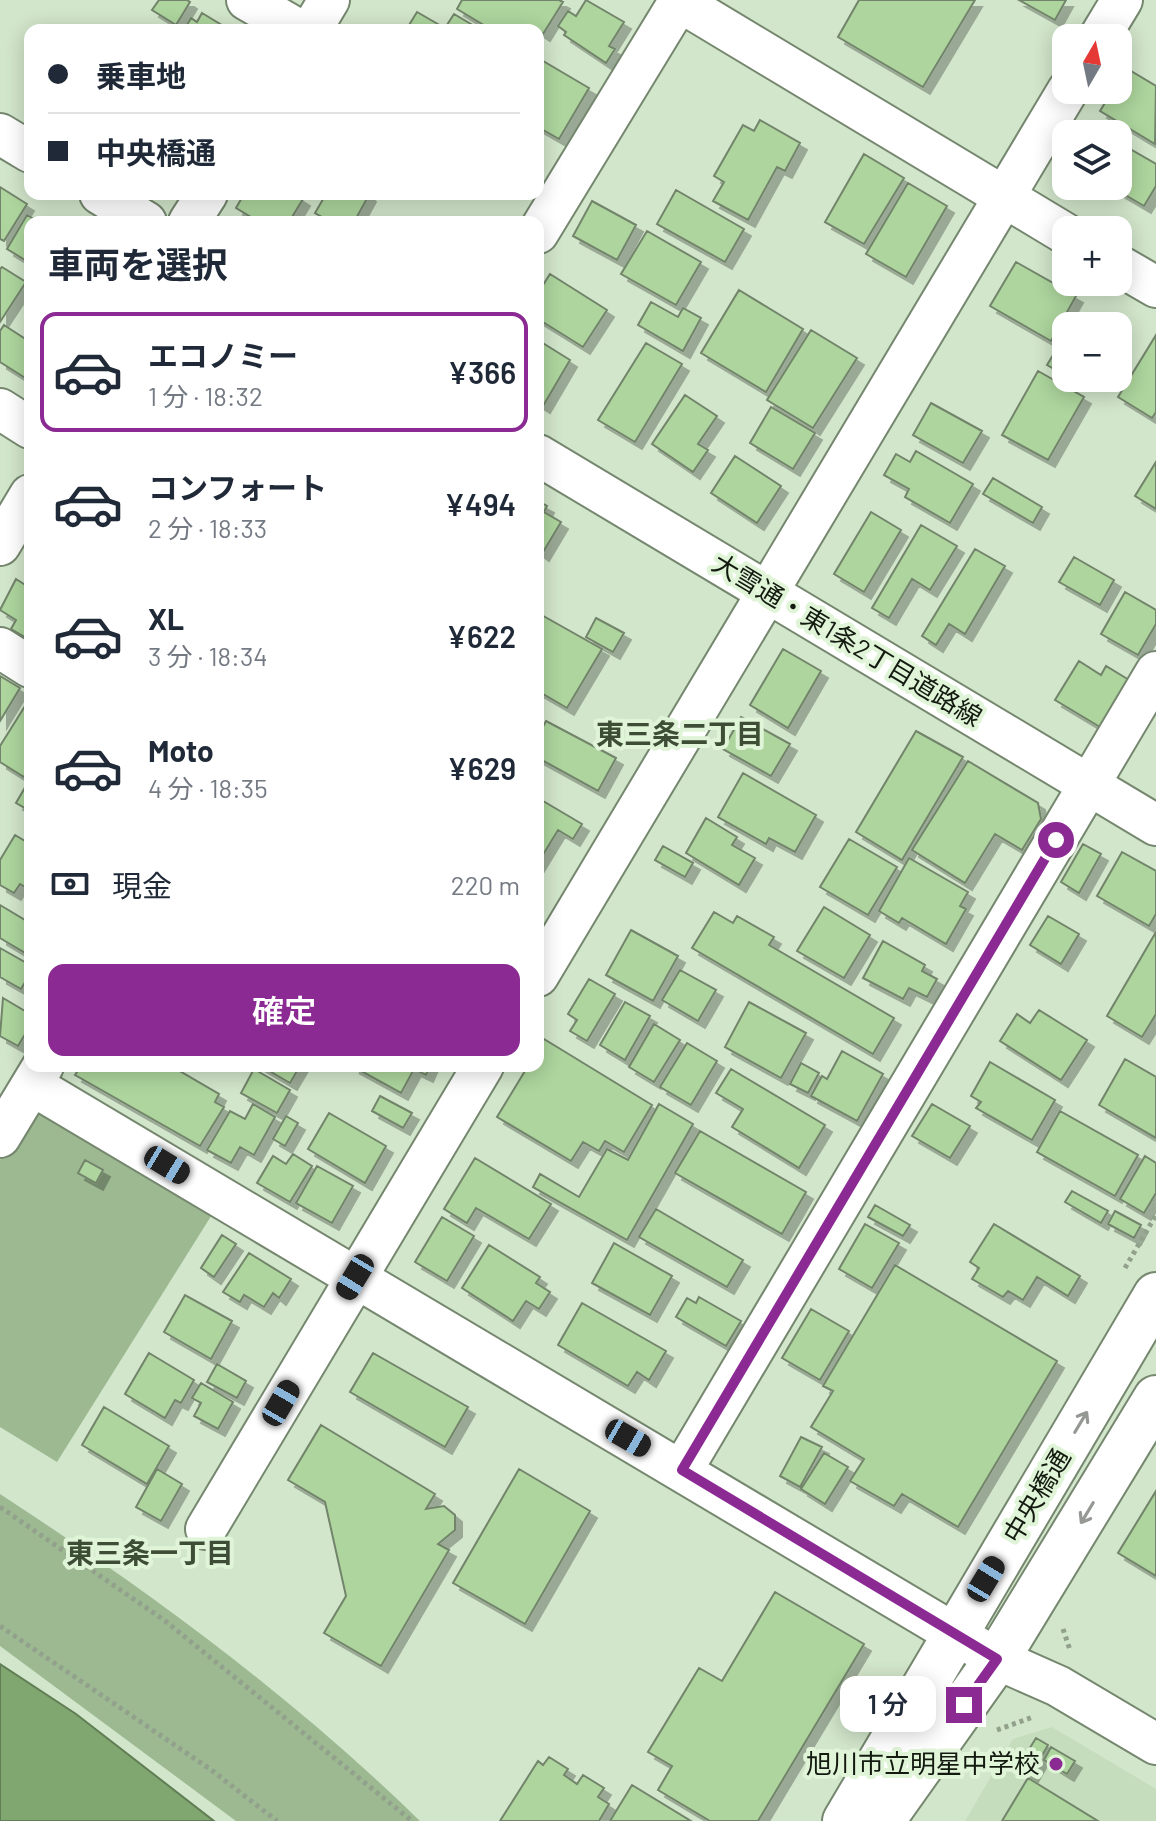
<!DOCTYPE html>
<html lang="ja">
<meta charset="utf-8">
<style>
body{margin:0;font-family:Barlow,"Noto Sans JP",sans-serif;background:#f6f6f7;color:#1f2937;height:100vh;display:flex;flex-direction:column;font-size:30px;white-space:nowrap}
*{box-sizing:border-box;margin:0}
p{font-size:26px;color:#747a83}
.icon{flex:none;width:44px;height:44px;fill:none;stroke:currentColor;stroke-width:2;stroke-linecap:round;stroke-linejoin:round}
.map{position:relative;flex:1;overflow:hidden}
.side{position:absolute;left:24px;top:216px;width:520px;height:856px;display:flex;flex-direction:column;background:#fff;border-radius:16px;box-shadow:0 4px 20px #0003}
.side>*{flex:none}
.banner{position:absolute;left:24px;top:24px;width:520px;height:176px;border-radius:16px;box-shadow:0 4px 20px #0003;display:grid;align-content:center;height:176px;padding:0 24px;background:#fff}
.needle{width:52px;rotate:9deg}
.tools{position:absolute;left:1052px;top:24px;display:grid;gap:16px}
.tools a{display:grid;place-items:center;width:80px;height:80px;border-radius:16px;background:#fff;box-shadow:0 4px 20px #0003;font-size:40px}
.end{position:absolute;width:36px;height:36px;margin:-18px;border:10px solid #8b2a93;background:#fff;box-shadow:0 0 0 4px #fff}
.from{border-radius:50%}
.bubble{position:absolute;height:56px;border-radius:16px;background:#fff;box-shadow:0 4px 20px #0003;font-size:26px;font-weight:600;line-height:56px;text-align:center}
.car{position:absolute;width:24px;height:48px;margin:-24px -12px;border-radius:10px;box-shadow:0 0 6px 2px #0007;background:linear-gradient(#222 24%,#8ab4d8 0 40%,#222 0 76%,#8ab4d8 0 86%,#222 0)}
.banner b{display:flex;align-items:center;gap:28px;height:76px;font-size:30px}
.banner b+b{border-top:2px solid #e0e1e3}
.banner i{width:20px;height:20px;background:#1f2937}
ul{padding:0;list-style:none}
li{display:flex;align-items:center;gap:24px;height:120px;margin:0 16px 12px;padding:0 8px;border:4px solid transparent;border-radius:16px}
li div{flex:1}
li b{display:block;font-size:30px}
li em{font-style:normal;font-weight:600}
li.active{border-color:#8b2a93}
li>.icon{width:72px;height:72px;stroke-width:1.5}
h2{padding:0 24px;font-size:36px;line-height:96px}
.pay{display:flex;align-items:center;gap:20px;height:88px;padding:0 24px;font-size:30px}
.pay p{margin-inline-start:auto}
.action{display:flex;gap:16px;margin-top:auto;padding:16px 24px}
.action a{flex:1;height:92px;border-radius:16px;background:#8b2a93;color:#fff;font-size:32px;font-weight:600;line-height:92px;text-align:center}
.map>svg:first-child{display:block}
.built{fill:#c5ddbc}
.green{fill:#9db992}
.water{fill:#81a771;stroke:#607d54;stroke-width:2}
.building{fill:#add59d;stroke:#72846b;stroke-width:2;filter:url(#shadow)}
.lines{fill:none;stroke-linecap:round;stroke-linejoin:round}
.minor-casing{stroke:#75876e;stroke-width:44}
.tertiary-casing{stroke:#75876e;stroke-width:48}
.path{stroke:#92a18c;stroke-width:5;stroke-dasharray:4 4;stroke-linecap:butt}
.minor{stroke:#fff;stroke-width:40}
.tertiary{stroke:#fff;stroke-width:44}
.oneway{stroke:#959893}
.route{stroke:#8b2a93;stroke-width:10}
.poi-dot{fill:#8b2a93;stroke:#e0f4d8;stroke-width:3}
.labels{text-anchor:middle;stroke-width:8;stroke-linejoin:round;paint-order:stroke}
.street-label{font-size:26px;fill:#131a10;stroke:#e0f4d8}
.poi-label{font-size:26px;fill:#131a10;stroke:#e0f4d8;text-anchor:end}
.neighbourhood-label{font-size:28px;font-weight:bold;fill:#3d4d36;stroke:#e0f4d8}
</style>
<div class="map">
<svg width="1156" height="1821" viewBox="0 0 1156 1821">
<defs>
<filter id="shadow"><feDropShadow dx="7" dy="7" stdDeviation="0" flood-color="#0004"/></filter>
</defs>
<rect width="100%" height="100%" fill="#d2e6cb"/>
<path class="built" d="M1052 1727 1156 1789V1821H965L1013 1739Z"/>
<path class="green" d="M36 1103 213 1213 57 1462 0 1427V1160Z
M0 1494C149 1591 293 1697 420 1821H236L0 1646Z"/>
<path class="water" d="M0 1664 76 1714 214 1821H0Z"/>
<path class="building" d="M159 0H187L190 2 176 25 152 10Z
M462 0H559L563 2 543 34 535 29 492 30 457 9Z
M586 0 624 22 609 46 615 49 606 63 564 35 566 32 558 26 568 11 576 16Z
M859 0H975L923 87 838 37Z
M1019 0H1066L1055 20Z
M417 12 443 27 441 30H406Z
M202 13 230 30H184L191 18 197 22Z
M454 14 481 30H448L445 28Z
M538 58 589 88 559 139 538 127Z
M1126 68 1156 86 1155 144 1100 111 1113 90H1118V82Z
M760 120 800 143 785 171 777 167 748 220 713 201 724 182 714 176 743 125 754 131Z
M1118 142 1156 164V186L1144 206 1110 186H1118Z
M864 154 904 178 864 244 825 222Z
M908 183 947 206 906 277 866 254Z
M0 187 27 204 4 241 0 239Z
M676 190 744 229 725 262 657 224Z
M244 194H295L303 199 289 222H259L236 208Z
M326 194H368L369 195 354 222H331L315 213Z
M592 201 636 225 617 260 573 236Z
M27 215 39 222H30V263L7 249Z
M647 231 701 262 676 305 621 274Z
M1016 262 1076 296 1051 341 990 306Z
M2 267 26 282 0 322V269Z
M550 274 607 310 583 347 538 319V293Z
M739 290 803 329 766 392 701 353Z
M651 302 678 317 683 308 701 318 683 351 638 325Z
M4 325 30 342V381L0 362V331Z
M811 330 857 358 813 428 767 400Z
M1066 334V376L1047 365Z
M1156 335V412L1152 418 1118 397Z
M538 340 570 360 543 406 538 403Z
M646 343 682 364 635 442 598 420Z
M1038 371 1084 397 1048 460 1002 435Z
M685 395 717 416 698 444 708 450 693 472 652 444Z
M931 403 982 431 963 463 913 435Z
M771 407 815 433 793 469 750 443Z
M916 451 973 484 950 523 905 497 909 489 884 475 896 454 910 462Z
M735 456 781 486 757 523 711 493Z
M1156 462V509L1135 496Z
M993 478 1042 507 1033 523 983 494Z
M538 501 547 506 544 512 561 522 542 554 538 551Z
M871 512 901 530 864 592 834 574Z
M921 525 957 546 930 590 912 579 889 618 872 608Z
M975 549 1005 566 965 634 949 624 936 645 922 636Z
M1074 557 1114 580 1100 605 1059 582Z
M16 579 30 588V640L11 629 16 620 0 610Z
M1125 592 1156 610V624L1138 655 1101 634Z
M538 613 602 649 567 708 538 691Z
M596 618 624 633 613 652 586 637Z
M783 649 821 671 788 728 750 705Z
M1079 661 1101 675 1106 666 1129 680 1100 727 1055 700Z
M0 676 20 688 0 721Z
M30 698V767L24 777 0 762V746Z
M741 717 790 744 771 776 723 749Z
M546 721 616 758 598 791 538 758V736Z
M916 731 963 757 902 860 856 832Z
M968 761 1038 803 1041 819 1022 850 995 834 965 883 912 850Z
M743 773 816 815 795 852 769 838 766 844 718 817Z
M30 779V811L16 803Z
M538 798 582 824 573 839 558 830 538 863Z
M706 818 737 837 732 845 755 858 739 885 686 853Z
M15 835 30 844V890L20 884 14 893 0 885V860Z
M849 839 897 867 868 915 820 887Z
M1083 844 1101 854 1079 893 1061 882Z
M663 846 693 863 685 877 655 860Z
M1122 852 1156 871V914L1149 926 1097 896Z
M909 858 968 892 960 906 966 909 946 944 902 918 899 923 879 911Z
M0 905 30 923 27 954 0 938Z
M824 907 870 935 844 978 797 951Z
M714 912 733 923 737 916 774 937 769 945 894 1018 873 1054 692 948Z
M1048 916 1079 934 1061 964 1030 945Z
M631 930 678 956 653 1001 606 975Z
M1156 932V1014L1142 1037 1107 1016Z
M883 941 925 965 922 971 937 979 927 997 909 988 903 999 863 978Z
M0 948 30 965V974L21 989 0 977Z
M680 970 716 990 698 1021 662 1000Z
M589 979 615 994 587 1041 570 1031 577 1020 568 1014Z
M3 998 30 1014V1026L18 1046 0 1036Z
M625 1002 650 1016 625 1060 600 1045Z
M749 1002 806 1033 781 1078 725 1047Z
M1039 1010 1087 1040 1061 1080 1000 1041 1017 1014 1030 1023Z
M654 1024 680 1040 654 1082 629 1067Z
M544 1039 652 1105 624 1152 605 1141 599 1151 583 1142 571 1161 497 1117 528 1066H538V1049Z
M687 1043 717 1061 691 1105 660 1087Z
M842 1051 883 1074 857 1121 811 1096 822 1076 827 1079Z
M1125 1059 1156 1077V1138L1099 1105Z
M990 1062 1055 1100 1032 1140 976 1108 981 1102 971 1096Z
M801 1063 819 1073 808 1093 790 1084Z
M81 1066H171L219 1094 215 1102 224 1107 200 1146 75 1075Z
M261 1066H300L290 1083Z
M352 1066H430L426 1075 414 1069 401 1093Z
M254 1069 290 1090 277 1113 241 1093Z
M731 1069 825 1125 799 1168 732 1127 743 1109 716 1093Z
M380 1096 412 1113 403 1128 372 1111Z
M253 1104 275 1117 254 1155 240 1147 231 1163 207 1150 230 1111 245 1119Z
M659 1104 693 1124 627 1240 533 1187 540 1174 579 1197 607 1149 628 1160Z
M932 1104 970 1126 950 1158 912 1136Z
M1060 1111 1138 1155 1115 1196 1037 1152Z
M329 1113 386 1146 365 1183 308 1149Z
M286 1116 298 1123 285 1146 273 1139Z
M700 1131 806 1192 782 1234 675 1173Z
M293 1154 312 1166 290 1202 257 1183 273 1156 286 1164Z
M1145 1156 1156 1163V1193L1144 1213 1120 1199Z
M475 1158 551 1204 529 1239 476 1208 467 1223 444 1209Z
M85 1160 103 1170 96 1183 78 1173Z
M317 1166 353 1186 332 1223 296 1203Z
M1072 1191 1108 1211 1101 1223 1065 1202Z
M875 1205 910 1225 903 1236 868 1217Z
M656 1209 743 1260 727 1287 639 1237Z
M1115 1211 1141 1225 1134 1238 1108 1224Z
M442 1217 474 1236 447 1281 415 1262Z
M865 1224 899 1243 872 1288 839 1269Z
M994 1224 1080 1276 1068 1296 1037 1277 1023 1300 1008 1291 1003 1297 972 1279 979 1268 970 1262Z
M222 1235 236 1244 214 1277 201 1268Z
M614 1243 672 1276 650 1315 592 1283Z
M489 1245 540 1277 536 1283 550 1292 539 1309 526 1301 513 1321 462 1288Z
M249 1253 291 1279 279 1298 273 1293 264 1307 244 1295 240 1302 223 1292Z
M895 1265 1057 1361 958 1527 902 1494 894 1506 850 1481 864 1459 811 1427 833 1391 823 1386Z
M185 1295 232 1321 211 1359 164 1332Z
M699 1297 741 1321 726 1346 676 1317 687 1298 696 1303Z
M582 1303 666 1351 649 1380 637 1372 628 1386 558 1345Z
M811 1309 849 1331 820 1380 782 1358Z
M149 1353 194 1380 181 1403 175 1400 165 1418 125 1394Z
M373 1353 468 1407 445 1447 350 1392Z
M217 1364 246 1381 237 1398 207 1382Z
M201 1383 233 1402 218 1429 194 1416 201 1403 192 1398Z
M104 1407 169 1446 147 1484 82 1445Z
M321 1425 435 1494 426 1509 444 1506 455 1515V1530L438 1544 449 1550 381 1666 324 1633 346 1596 325 1502 288 1480Z
M801 1437 822 1447 800 1487 780 1476Z
M824 1453 848 1467 825 1504 801 1489Z
M157 1469 182 1484 161 1521 136 1507Z
M519 1469 590 1511 525 1624 453 1583Z
M1156 1491V1576L1118 1553Z
M775 1592 864 1644 758 1821H710L658 1790 672 1766 648 1752 699 1668 722 1681Z
M1036 1738 1048 1745 1031 1775 1018 1767Z
M1051 1747 1075 1761 1067 1774 1044 1760Z
M549 1757 568 1769 564 1775 577 1784 583 1775 604 1788 598 1797 609 1804 599 1821H500L538 1761 543 1765Z
M1028 1778 1098 1821H1002Z
M632 1785 691 1821H610Z"/>
<g class="lines">
<defs>
<path id="minor" d="M247 0 299 30
M677 0 1066 234
M311 30 329 0
M1099 38 1122 0
M0 134 30 152
M100 194 146 222
M189 222 207 194
M538 233 680 0
M1118 265 1156 287
M0 409 30 428
M538 455 1156 825
M0 545 30 495
M0 648 30 667
M538 976 1068 90
M32 1085 997 1659 1058 1686 1156 1744
M0 1137 43 1066
M682 1470 1156 672
M206 1529 483 1066"/>
<path id="tertiary" d="M845 1821 1156 1295
M882 1821 997 1659 1156 1398"/>
</defs>
<use href="#minor" class="minor-casing"/>
<use href="#tertiary" class="tertiary-casing"/>
<path class="path" d="M1125 1268 1156 1215
M0 1507 164 1620 412 1821
M0 1626 210 1769 277 1821
M1063 1629 1070 1650
M997 1730 1033 1717"/>
<use href="#minor" class="minor"/>
<use href="#tertiary" class="tertiary"/>
</g>
<defs><path id="oneway-shaft" d="M-6 0H5M1.5-3L5.5 0L1.5 3" fill="none" stroke-width="1.6" stroke-linecap="round" stroke-linejoin="round" transform="scale(2)"/></defs>
<g class="oneway">
<use href="#oneway-shaft" transform="translate(1081 1422) rotate(-59)"/>
<use href="#oneway-shaft" transform="translate(1087 1513) rotate(121)"/>
</g>
<g class="lines">
<path class="route" d="M964 1705 997 1659 682 1470 1056 840"/>
</g>
<circle class="poi-dot" cx="1056" cy="1764" r="8"/>
<g class="labels">
<g class="street-label">
<text transform="translate(847 640) rotate(31)" y="9">大雪通・東1条2丁目道路線</text>
<text transform="translate(1037 1496) rotate(-59)" y="9">中央橋通</text>
</g>
<g class="poi-label">
<text x="1040" y="1773">旭川市立明星中学校</text>
</g>
<g class="neighbourhood-label">
<text x="680" y="744">東三条二丁目</text>
<text x="150" y="1563">東三条一丁目</text>
</g>
</g>
</svg>
<div class="tools">
<a><svg class="needle" viewBox="-14 -14 28 28"><path d="M0-13l5 13h-10z" fill="#e53935"/><path d="M0 13l5-13h-10z" fill="#747a83"/></svg></a>
<a><svg class="icon" aria-label="layers" viewBox="0 0 24 24"><path d="M12 4l9 5-9 5-9-5zM3 14l9 5 9-5"/></svg></a>
<a>+</a>
<a>−</a>
</div>
<i class="end from" style="left:1056px;top:840px"></i>
<i class="end" style="left:964px;top:1705px"></i>
<div class="bubble" style="left:840px;top:1676px;width:96px">1 分</div>
<i class="car" style="left:167px;top:1165px;rotate:121deg"></i>
<i class="car" style="left:355px;top:1277px;rotate:211deg"></i>
<i class="car" style="left:281px;top:1403px;rotate:30deg"></i>
<i class="car" style="left:628px;top:1438px;rotate:120deg"></i>
<i class="car" style="left:986px;top:1579px;rotate:31deg"></i>
<div class="banner">
<b><i class="from"></i>乗車地</b>
<b><i></i>中央橋通</b>
</div>
<section class="side">
<h2>車両を選択</h2>
<ul>
<li class="active"><svg class="icon" aria-label="car" viewBox="0 0 24 24"><path d="M5 17H2v-5l4-1 3-4h7l3 4 3 1v5h-3M9 17h6M6 11h13"/><circle cx="7" cy="17" r="2"/><circle cx="17" cy="17" r="2"/></svg><div><b>エコノミー</b><p>1 分 · 18:32</p></div><em>¥366</em></li>
<li><svg class="icon" aria-label="car" viewBox="0 0 24 24"><path d="M5 17H2v-5l4-1 3-4h7l3 4 3 1v5h-3M9 17h6M6 11h13"/><circle cx="7" cy="17" r="2"/><circle cx="17" cy="17" r="2"/></svg><div><b>コンフォート</b><p>2 分 · 18:33</p></div><em>¥494</em></li>
<li><svg class="icon" aria-label="car" viewBox="0 0 24 24"><path d="M5 17H2v-5l4-1 3-4h7l3 4 3 1v5h-3M9 17h6M6 11h13"/><circle cx="7" cy="17" r="2"/><circle cx="17" cy="17" r="2"/></svg><div><b>XL</b><p>3 分 · 18:34</p></div><em>¥622</em></li>
<li><svg class="icon" aria-label="car" viewBox="0 0 24 24"><path d="M5 17H2v-5l4-1 3-4h7l3 4 3 1v5h-3M9 17h6M6 11h13"/><circle cx="7" cy="17" r="2"/><circle cx="17" cy="17" r="2"/></svg><div><b>Moto</b><p>4 分 · 18:35</p></div><em>¥629</em></li>
</ul>
<div class="pay"><svg class="icon" aria-label="cash" viewBox="0 0 24 24"><path d="M3 7h18v10H3z"/><circle cx="12" cy="12" r="2"/></svg>現金<p>220 m</p></div>
<div class="action"><a>確定</a></div>
</section>
</div>
